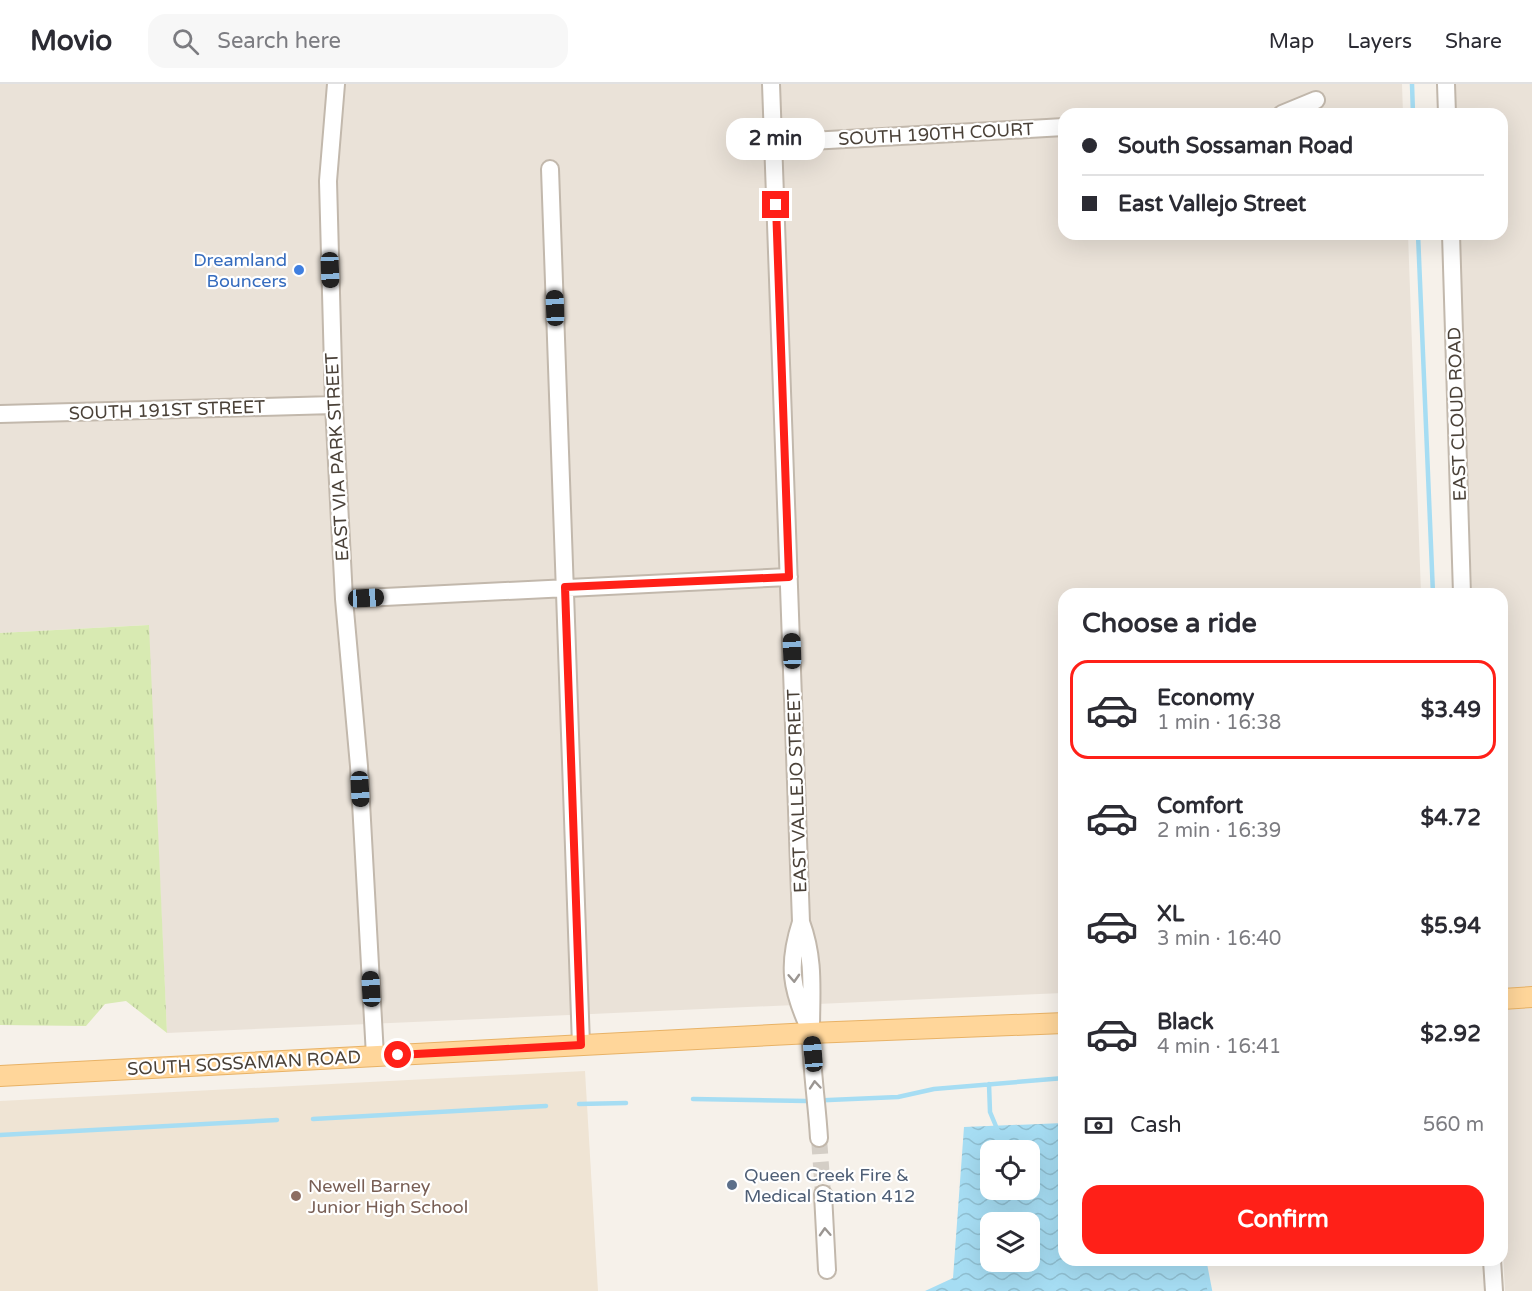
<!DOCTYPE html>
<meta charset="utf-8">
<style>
body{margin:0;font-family:"Varela Round",sans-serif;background:#f7f7f7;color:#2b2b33;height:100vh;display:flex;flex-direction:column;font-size:22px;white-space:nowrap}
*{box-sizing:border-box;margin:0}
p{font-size:20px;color:#7c7c81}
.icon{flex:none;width:33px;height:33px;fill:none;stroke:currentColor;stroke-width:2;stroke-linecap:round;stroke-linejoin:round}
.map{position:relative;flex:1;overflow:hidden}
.sheet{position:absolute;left:1058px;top:504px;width:450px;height:678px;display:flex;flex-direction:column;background:#fff;border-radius:18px;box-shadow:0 6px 24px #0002}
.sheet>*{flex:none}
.banner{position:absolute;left:1058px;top:24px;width:450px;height:132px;border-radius:18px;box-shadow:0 6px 24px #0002;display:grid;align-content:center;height:132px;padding:0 24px;background:#fff}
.controls{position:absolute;left:980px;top:1056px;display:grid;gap:12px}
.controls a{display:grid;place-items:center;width:60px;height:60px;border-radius:12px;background:#fff;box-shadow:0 6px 24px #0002;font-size:30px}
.end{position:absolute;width:27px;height:27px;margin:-14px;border:8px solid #ff2018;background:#fff;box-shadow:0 0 0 3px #fff}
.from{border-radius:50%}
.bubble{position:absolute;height:42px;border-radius:18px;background:#fff;box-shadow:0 6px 24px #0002;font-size:20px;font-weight:700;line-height:42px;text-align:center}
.car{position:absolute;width:18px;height:36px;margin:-18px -9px;border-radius:8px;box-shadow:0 0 4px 2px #0007;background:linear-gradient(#222 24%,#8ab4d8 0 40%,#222 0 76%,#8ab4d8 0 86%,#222 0)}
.banner b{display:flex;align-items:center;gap:21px;height:57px;font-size:22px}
.banner b+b{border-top:2px solid #e1e1e2}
.banner i{width:15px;height:15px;background:#2b2b33}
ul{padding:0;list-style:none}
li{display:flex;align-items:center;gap:18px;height:99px;margin:0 12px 9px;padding:0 12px;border:3px solid transparent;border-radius:18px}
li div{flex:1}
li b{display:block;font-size:22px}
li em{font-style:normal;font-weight:700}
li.current{border-color:#ff2018}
li>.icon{width:54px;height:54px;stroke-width:1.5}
h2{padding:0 24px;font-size:27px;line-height:72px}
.pay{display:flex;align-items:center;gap:15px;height:66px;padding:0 24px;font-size:22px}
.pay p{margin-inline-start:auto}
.primary-button{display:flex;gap:12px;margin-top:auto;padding:12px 24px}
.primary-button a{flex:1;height:69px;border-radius:18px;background:#ff2018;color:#fff;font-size:24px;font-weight:700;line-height:69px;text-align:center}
header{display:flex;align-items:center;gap:36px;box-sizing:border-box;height:84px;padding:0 30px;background:#fff;border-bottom:2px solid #e1e1e2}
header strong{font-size:28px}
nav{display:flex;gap:33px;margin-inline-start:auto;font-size:21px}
.search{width:420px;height:54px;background:#f7f7f7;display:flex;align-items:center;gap:15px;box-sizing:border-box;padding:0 21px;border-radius:18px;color:#7c7c81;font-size:22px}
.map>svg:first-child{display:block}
.residential{fill:#eae2d8}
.education{fill:#efe4d4}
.grass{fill:url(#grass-tufts)}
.water{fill:url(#water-waves);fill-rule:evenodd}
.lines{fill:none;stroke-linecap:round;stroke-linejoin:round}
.stream{stroke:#a6ddf3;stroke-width:4.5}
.minor-tunnel{stroke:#d4cec6;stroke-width:16;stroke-dasharray:16 8;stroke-linecap:butt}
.minor-casing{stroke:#c2b8ac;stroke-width:20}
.major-casing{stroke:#e8b266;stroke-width:22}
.minor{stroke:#fff;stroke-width:16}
.major{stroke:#ffd69a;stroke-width:20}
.oneway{stroke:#9b9692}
.route{stroke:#ff2018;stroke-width:8}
.shop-dot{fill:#3f7fe0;stroke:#fff;stroke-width:2}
.service-dot{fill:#5c6f8a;stroke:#fff;stroke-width:2}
.education-dot{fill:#8d6e63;stroke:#fff;stroke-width:2}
.labels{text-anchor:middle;stroke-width:4.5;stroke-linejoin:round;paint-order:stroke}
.street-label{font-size:18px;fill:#4a4138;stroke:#fff}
.shop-label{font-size:18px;fill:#366cbe;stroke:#fff;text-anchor:end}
.service-label{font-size:18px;fill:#4e5e75;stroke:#fff;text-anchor:start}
.education-label{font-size:18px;fill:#785e54;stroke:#fff;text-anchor:start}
</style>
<header>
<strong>Movio</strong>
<div class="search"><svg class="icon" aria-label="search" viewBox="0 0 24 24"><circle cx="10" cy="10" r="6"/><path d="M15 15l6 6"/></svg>Search here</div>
<nav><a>Map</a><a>Layers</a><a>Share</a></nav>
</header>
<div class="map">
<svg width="1532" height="1207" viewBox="0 0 1532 1207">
<defs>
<pattern id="grass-tufts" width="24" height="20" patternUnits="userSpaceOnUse" patternTransform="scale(1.5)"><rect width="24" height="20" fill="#d8eab2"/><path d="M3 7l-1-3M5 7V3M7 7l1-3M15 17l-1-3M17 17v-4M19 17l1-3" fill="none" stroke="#bbca9a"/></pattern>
<pattern id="water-waves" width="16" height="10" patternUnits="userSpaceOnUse" patternTransform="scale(1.5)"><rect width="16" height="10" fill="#a6ddf3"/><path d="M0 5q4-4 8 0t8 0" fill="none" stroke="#90bfd1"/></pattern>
</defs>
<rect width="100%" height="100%" fill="#f6f1ea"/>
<path class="residential" d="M0 0H1402L1403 30H1064V150H1408L1421 510H1064L1063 909 167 949 148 541 0 549Z
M1454 0H1532V1207H1505L1502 1145V510H1472L1459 150H1502V30H1455Z"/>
<path class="education" d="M585 987 598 1207H0V1017Z"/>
<path class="grass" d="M149 541 167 949 126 917 105 920 86 942 0 941V549Z"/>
<path class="water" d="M1063 1039 1064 1176H1203L1208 1207H925L953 1194 964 1043ZM990 1066H1029V1106H990ZM990 1138H1029V1178H990Z"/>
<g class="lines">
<path class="stream" d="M1412 0 1413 30
M1418 150 1433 510
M989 1000 990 1028 998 1047
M693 1015 806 1017 898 1013 934 1005 1064 994
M579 1020 626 1019
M313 1035 546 1022
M0 1051 277 1036
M1204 1176 1210 1207"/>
<path class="minor-tunnel" d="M819 1054 823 1110"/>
<defs>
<path id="minor" d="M336 0 328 97 334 321 344 515 359 682 375 972
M771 0 801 838C815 876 811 907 811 947 811 983 817 1019 819 1054
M1446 0 1447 30
M1282 30 1316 16
M774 59 1064 43
M550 85 581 961
M1451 150 1462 510
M0 330 334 321
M344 515 789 493
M801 838C787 881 791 905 810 946
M823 1110 827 1186
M1492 1176 1494 1207"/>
<path id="major" d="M1502 915 1532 913
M0 992 811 949 1064 939"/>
</defs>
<use href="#minor" class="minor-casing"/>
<use href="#major" class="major-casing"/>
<use href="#minor" class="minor"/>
<use href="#major" class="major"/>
</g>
<defs><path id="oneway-chevron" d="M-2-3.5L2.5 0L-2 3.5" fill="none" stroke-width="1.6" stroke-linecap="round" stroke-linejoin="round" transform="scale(1.5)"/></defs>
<g class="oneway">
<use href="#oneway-chevron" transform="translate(794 894) rotate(87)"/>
<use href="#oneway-chevron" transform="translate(815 1001) rotate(-95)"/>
<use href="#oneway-chevron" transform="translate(825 1148) rotate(-93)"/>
</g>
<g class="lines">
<path class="route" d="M398 971 581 961 565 503 789 493 776 121"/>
</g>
<circle class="shop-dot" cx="299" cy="186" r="6"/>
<circle class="service-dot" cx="732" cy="1101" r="6"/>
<circle class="education-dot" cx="296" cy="1112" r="6"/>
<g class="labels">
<g class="street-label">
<text transform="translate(936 50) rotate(-3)" y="6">SOUTH 190TH COURT</text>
<text transform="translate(167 326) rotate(-2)" y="6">SOUTH 191ST STREET</text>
<text transform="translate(1457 330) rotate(-92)" y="6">EAST CLOUD ROAD</text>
<text transform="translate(337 373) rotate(-93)" y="6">EAST VIA PARK STREET</text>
<text transform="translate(797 707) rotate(-92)" y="6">EAST VALLEJO STREET</text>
<text transform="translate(244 979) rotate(-3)" y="6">SOUTH SOSSAMAN ROAD</text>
</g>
<g class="shop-label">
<text x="287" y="182">Dreamland<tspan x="287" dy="21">Bouncers</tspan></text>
</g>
<g class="service-label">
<text x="744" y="1097">Queen Creek Fire &amp;<tspan x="744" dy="21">Medical Station 412</tspan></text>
</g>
<g class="education-label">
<text x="308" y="1108">Newell Barney<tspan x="308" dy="21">Junior High School</tspan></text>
</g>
</g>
</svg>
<div class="controls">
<a><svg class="icon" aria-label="locate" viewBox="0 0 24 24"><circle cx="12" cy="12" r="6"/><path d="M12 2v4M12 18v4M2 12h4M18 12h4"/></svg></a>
<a><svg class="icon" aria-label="layers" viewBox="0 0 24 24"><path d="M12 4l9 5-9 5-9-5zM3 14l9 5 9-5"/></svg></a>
</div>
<i class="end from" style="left:398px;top:971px"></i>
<i class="end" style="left:776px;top:121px"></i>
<div class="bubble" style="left:726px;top:34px;width:99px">2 min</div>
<i class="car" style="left:330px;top:186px;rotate:178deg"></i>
<i class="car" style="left:555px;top:224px;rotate:358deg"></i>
<i class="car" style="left:366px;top:514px;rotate:87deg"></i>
<i class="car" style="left:792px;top:567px;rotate:358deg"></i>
<i class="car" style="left:360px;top:705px;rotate:177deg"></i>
<i class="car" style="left:371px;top:905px;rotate:357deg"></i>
<i class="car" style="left:813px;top:970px;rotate:355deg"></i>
<div class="banner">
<b><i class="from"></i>South Sossaman Road</b>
<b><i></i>East Vallejo Street</b>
</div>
<section class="sheet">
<h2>Choose a ride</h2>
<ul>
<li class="current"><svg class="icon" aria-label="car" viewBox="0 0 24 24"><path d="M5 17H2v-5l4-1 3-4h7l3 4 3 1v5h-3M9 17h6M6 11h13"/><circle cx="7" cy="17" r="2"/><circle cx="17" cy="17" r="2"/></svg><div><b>Economy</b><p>1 min · 16:38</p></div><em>$3.49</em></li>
<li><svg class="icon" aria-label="car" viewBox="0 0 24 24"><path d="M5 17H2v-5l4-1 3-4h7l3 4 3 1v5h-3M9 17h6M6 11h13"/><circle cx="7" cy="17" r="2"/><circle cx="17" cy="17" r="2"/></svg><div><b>Comfort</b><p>2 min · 16:39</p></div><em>$4.72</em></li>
<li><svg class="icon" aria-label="car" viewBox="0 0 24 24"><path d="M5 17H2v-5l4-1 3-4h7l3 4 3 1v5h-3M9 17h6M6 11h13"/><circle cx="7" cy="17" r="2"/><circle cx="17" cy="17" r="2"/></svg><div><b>XL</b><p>3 min · 16:40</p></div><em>$5.94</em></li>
<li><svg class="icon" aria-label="car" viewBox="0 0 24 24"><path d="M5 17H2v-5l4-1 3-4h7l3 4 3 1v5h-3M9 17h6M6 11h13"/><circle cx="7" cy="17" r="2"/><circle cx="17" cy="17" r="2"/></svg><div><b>Black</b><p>4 min · 16:41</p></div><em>$2.92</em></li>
</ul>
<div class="pay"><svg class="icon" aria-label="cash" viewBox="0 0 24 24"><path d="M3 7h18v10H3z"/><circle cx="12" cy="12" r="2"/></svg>Cash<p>560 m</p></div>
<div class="primary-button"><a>Confirm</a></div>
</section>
</div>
